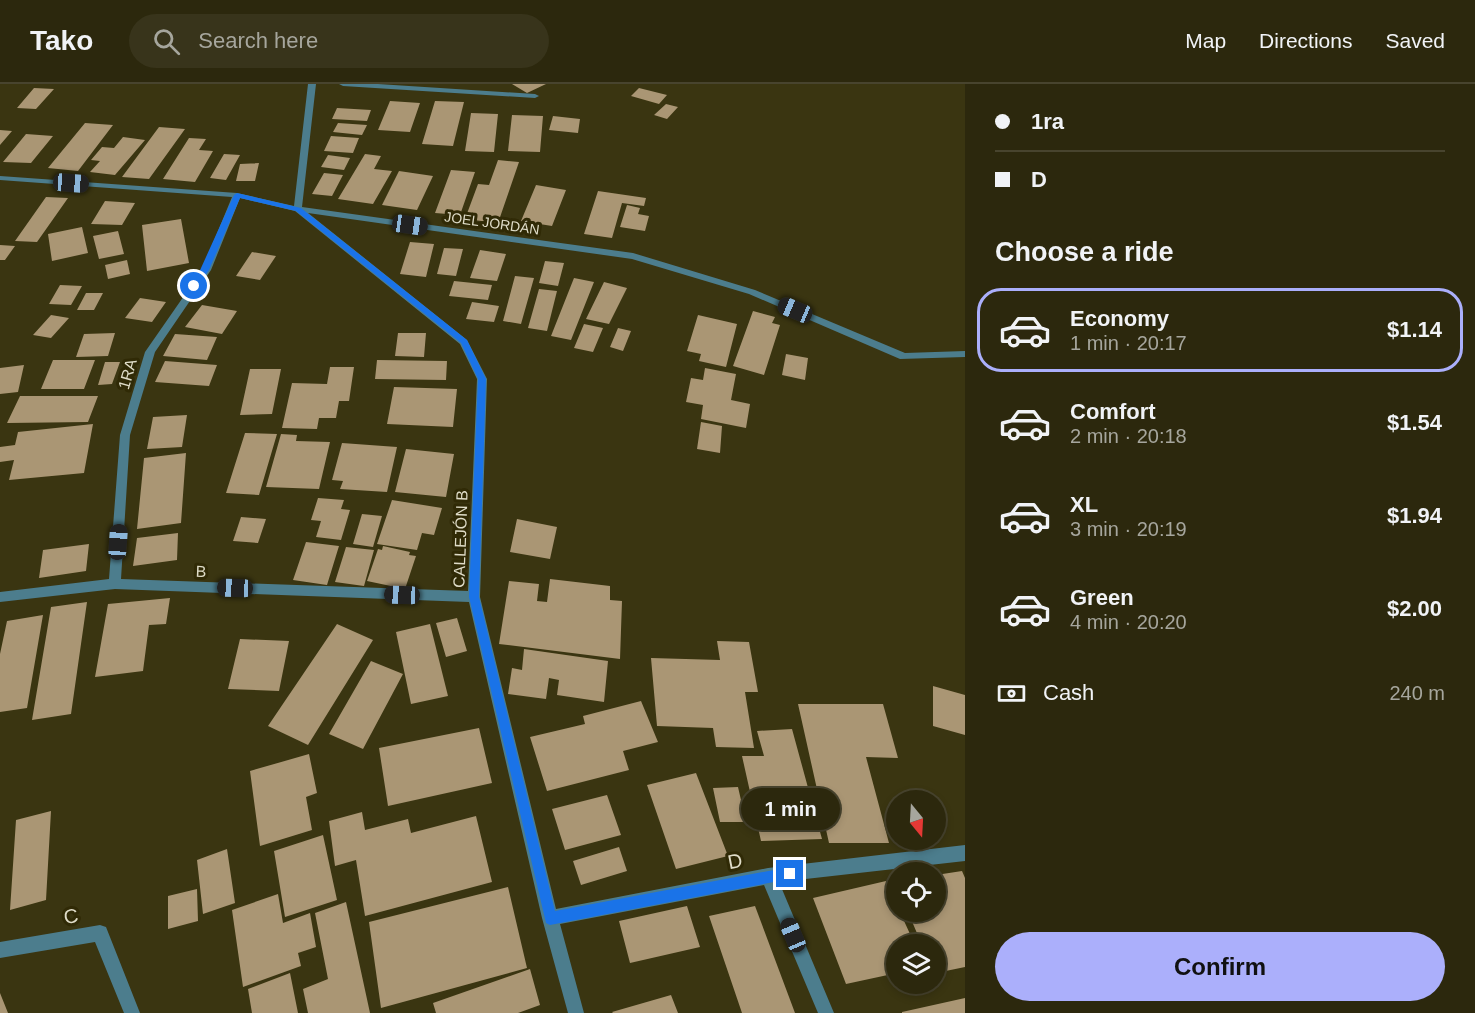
<!DOCTYPE html>
<meta charset="utf-8">
<style>
body{margin:0;font-family:Arial,sans-serif;background:#38341b;color:#f1f3f6;height:100vh;display:flex;flex-direction:column;font-size:22px;white-space:nowrap}
*{box-sizing:border-box;margin:0}
p{font-size:20px;color:#a6a69d}
.icon{flex:none;width:33px;height:33px;fill:none;stroke:currentColor;stroke-width:2;stroke-linecap:round;stroke-linejoin:round}
.map{position:relative;flex:1;overflow:hidden}
.panel{display:flex;flex-direction:column;background:#2c280d;width:510px}
.panel>*{flex:none}
.banner{display:grid;align-content:center;height:132px;padding:0 30px;background:#2c280d}
.needle{width:39px;rotate:162deg}
.buttons{position:absolute;left:886px;top:706px;display:grid;gap:12px}
.buttons a{display:grid;place-items:center;width:60px;height:60px;border-radius:50%;background:#2c280d;box-shadow:0 3px 9px #0003,0 0 0 2px #48442e;font-size:30px}
.end{position:absolute;width:27px;height:27px;margin:-14px;border:8px solid #1a73e8;background:#fff;box-shadow:0 0 0 3px #fff}
.from{border-radius:50%}
.bubble{position:absolute;height:42px;border-radius:21px;background:#2c280d;box-shadow:0 3px 9px #0003,0 0 0 2px #48442e;font-size:20px;font-weight:600;line-height:42px;text-align:center}
.car{position:absolute;width:18px;height:36px;margin:-18px -9px;border-radius:8px;box-shadow:0 0 4px 2px #0007;background:linear-gradient(#222 24%,#8ab4d8 0 40%,#222 0 76%,#8ab4d8 0 86%,#222 0)}
.banner b{display:flex;align-items:center;gap:21px;height:57px;font-size:22px}
.banner b+b{border-top:2px solid #48442e}
.banner i{width:15px;height:15px;background:#f1f3f6}
ul{padding:0;list-style:none}
li{display:flex;align-items:center;gap:18px;height:84px;margin:0 12px 9px;padding:0 18px;border:3px solid transparent;border-radius:24px}
li div{flex:1}
li b{display:block;font-size:22px}
li em{font-style:normal;font-weight:600}
li.selected{border-color:#abaffb}
li>.icon{width:54px;height:54px;stroke-width:1.5}
h2{padding:0 30px;font-size:27px;line-height:72px}
.pay{display:flex;align-items:center;gap:15px;height:66px;padding:0 30px;font-size:22px}
.pay p{margin-inline-start:auto}
.primary-button{display:flex;gap:12px;margin-top:auto;padding:12px 30px}
.primary-button a{flex:1;height:69px;border-radius:36px;background:#abaffb;color:#111;font-size:24px;font-weight:600;line-height:69px;text-align:center}
header{display:flex;align-items:center;gap:36px;box-sizing:border-box;height:84px;padding:0 30px;background:#2c280d;border-bottom:2px solid #48442e}
header strong{font-size:28px}
nav{display:flex;gap:33px;margin-inline-start:auto;font-size:21px}
.search{width:420px;height:54px;background:#38341b;display:flex;align-items:center;gap:15px;box-sizing:border-box;padding:0 21px;border-radius:33px;color:#a6a69d;font-size:22px}
main{display:flex;flex:1;min-height:0}
.map>svg:first-child{display:block}
.building{fill:#aa9674}
.lines{fill:none;stroke-linecap:round;stroke-linejoin:round}
.street{fill:#4c7d8d;fill-rule:evenodd}
.route{fill:#1a73e8}
.labels{text-anchor:middle;stroke-width:6;stroke-linejoin:round;paint-order:stroke}
.far-street-label{font-size:14px;fill:#dfdcc8;stroke:#302a06}
.street-label{font-size:16px;fill:#dfdcc8;stroke:#302a06}
.near-street-label{font-size:20px;fill:#dfdcc8;stroke:#302a06}
</style>
<header>
<strong>Tako</strong>
<div class="search"><svg class="icon" aria-label="search" viewBox="0 0 24 24"><circle cx="10" cy="10" r="6"/><path d="M15 15l6 6"/></svg>Search here</div>
<nav><a>Map</a><a>Directions</a><a>Saved</a></nav>
</header>
<main>
<div class="map">
<svg width="965" height="929" viewBox="0 0 965 929">
<rect width="100%" height="100%" fill="#3a3511"/>
<path class="building" d="M512 0H546L527 9Z
M34 4 54 5 36 25 17 24Z
M639 4 667 11 659 20 631 12Z
M390 17 420 19 410 48 378 46Z
M435 17 464 18 453 62 422 60Z
M666 20 678 23 667 35 654 31Z
M337 24 371 26 367 37 332 35Z
M471 29 498 30 494 68 465 67Z
M512 31 543 32 540 68 508 67Z
M553 32 580 35 578 49 549 46Z
M85 39 113 41 78 87 48 84Z
M338 39 367 41 362 51 333 48Z
M159 43 185 45 149 95 122 93Z
M0 46 12 47 0 61Z
M26 50 53 52 31 79 3 78Z
M331 52 359 54 353 69 324 67Z
M123 53 145 56 115 91 90 88 100 77 91 76 102 63 114 64Z
M189 54 206 55 199 66 213 67 195 98 163 95Z
M224 70 240 71 226 96 210 94Z
M365 70 381 72 374 85 392 87 373 120 338 115Z
M328 71 350 74 344 86 321 83Z
M498 76 519 78 498 139 465 135 478 100 489 101Z
M259 79 255 97H236L240 80Z
M451 86 475 88 460 131 435 129Z
M399 87 433 92 417 126 382 121Z
M324 89 343 91 332 112 312 110Z
M536 101 566 106 552 142 521 137Z
M598 107 646 114 644 122 622 119 612 154 584 150Z
M46 113 68 114 37 158 15 157Z
M105 117 135 119 122 141 91 140Z
M627 121 640 124 638 130 649 132 645 147 620 143Z
M181 135 189 179 147 187 142 141Z
M82 143 88 169 52 177 48 150Z
M118 147 124 170 99 175 93 152Z
M410 158 434 160 426 193 400 190Z
M0 161 15 162 5 176H0Z
M444 164 463 165 456 192 437 190Z
M480 166 506 170 497 197 470 194Z
M252 168 276 172 260 196 236 192Z
M127 176 130 190 108 195 105 181Z
M545 177 564 179 558 202 539 199Z
M515 192 534 194 521 240 503 237Z
M574 194 594 198 571 256 551 252Z
M454 197 492 201 488 216 449 212Z
M604 198 627 204 609 240 586 235Z
M60 201 82 202 71 221 49 220Z
M539 205 557 207 547 247 528 244Z
M86 209H103L94 226H77Z
M140 214 166 218 152 238 125 234Z
M472 218 499 222 494 238 466 235Z
M202 221 237 227 222 250 185 243Z
M753 227 775 233 772 239 780 241 764 291 733 282Z
M51 231 69 234 51 254 33 251Z
M698 231 737 240 726 283 699 277 701 270 687 267Z
M584 240 603 244 593 268 574 264Z
M618 244 631 247 623 267 610 263Z
M115 249 108 272 76 273 84 250Z
M398 249H426L424 273 395 272Z
M175 250 217 253 207 276 163 272Z
M786 270 808 274 805 296 782 291Z
M53 276H95L84 305H41Z
M377 276 447 277 446 296 375 295Z
M165 277 217 281 209 302 155 298Z
M105 278H120L112 300 98 301Z
M24 281 18 308 0 310V284Z
M330 283H354L349 317H339L336 334H319L317 345 282 344 292 299 327 300Z
M705 284 736 290 731 316 750 320 746 344 701 335 703 321 686 318 691 294 703 296Z
M250 285H281L272 330 240 331Z
M394 303 457 305 453 343 387 340Z
M20 312H98L88 338 7 339Z
M187 331 182 363 147 365 153 333Z
M701 338 722 342 720 369 697 365Z
M93 340 84 389 9 396 14 376 0 378V363L15 361 18 348Z
M245 349 277 350 259 411 226 409Z
M281 350 297 351 296 357 330 358 319 405 266 403Z
M342 359 397 363 387 408 340 405 343 397 332 396Z
M406 365 454 370 446 413 395 408Z
M186 369 181 439 137 445 144 374Z
M318 414 344 416 341 425 350 426 341 456 316 453 321 437 311 436Z
M392 416 442 424 434 451 422 449 417 466 377 460Z
M362 430 382 432 373 463 353 460Z
M241 433 266 435 258 459 233 457Z
M517 435 557 443 550 475 510 468Z
M178 449 177 476 133 482 137 454Z
M306 458 339 462 327 501 293 496Z
M89 460 86 487 39 494 43 466Z
M383 462 410 468 409 471 416 472 405 505 367 497 378 465 382 466Z
M346 463 374 466 364 502 335 498Z
M550 495 610 502V516L622 517 620 575 499 560 509 497 539 500 537 517 547 518Z
M170 514 166 540 149 541 143 587 95 593 108 520Z
M87 518 71 630 32 636 51 523Z
M43 531 27 624 0 628V570L7 537Z
M457 534 467 567 446 573 436 539Z
M337 540 373 556 308 661 268 642Z
M430 540 448 612 411 620 396 548Z
M240 555 289 557 279 607 228 605Z
M717 557 749 558 758 608H745L754 664 716 663 713 644 657 642 651 574 720 576Z
M524 565 608 577 604 618 557 611 559 596 549 594 546 615 508 610 512 584 522 586Z
M371 577 403 590 363 665 329 650Z
M933 602 965 611V651L933 642Z
M641 617 658 658 623 667 629 686 547 707 530 653 585 640 583 632Z
M798 620H883L898 674 866 673 889 759H829Z
M479 644 492 699 388 722 379 664Z
M792 645 822 755 761 757 742 672H764L757 647Z
M309 670 317 709 306 713 312 746 260 762 250 687Z
M696 689 728 772 676 785 647 701Z
M738 703 746 738H720L713 704Z
M607 711 621 751 565 766 552 725Z
M51 727 46 816 10 826 16 736Z
M362 728 365 746 408 735 411 749 476 732 492 798 365 832 356 776 335 782 329 737Z
M323 751 337 816 285 833 274 767Z
M619 763 627 787 581 801 573 777Z
M227 765 235 819 203 830 197 776Z
M962 787 965 794V883L936 889V861H922L908 828H936V791Z
M886 797 897 822V828H900L915 861H897V889L846 900 813 814Z
M508 803 527 884 381 924 369 838Z
M197 805 198 837 168 845V812Z
M278 810 283 839 310 829 316 863 298 869 301 882 243 903 232 826Z
M346 818 370 929H308L303 905 328 895 315 829Z
M687 822 700 863 630 879 619 837Z
M755 822 795 929H742L709 832Z
M530 885 540 921 518 929H436L433 919Z
M290 889 298 929H252L248 905Z
M0 909 8 929H0Z
M671 911 678 929H613L612 928Z
M965 914V929H902V928Z"/>
<g class="lines">
<path class="street" d="M308 0H316L302 123 633 169 755 206 905 269 965 267V273L900 275 749 210 632 175 308 129 467 256 487 295 480 513 556 825 768 784 965 761V777L779 798 834 929H818L764 801 560 840 584 929H568L542 834 469 518 115 505 0 518V508L109 495 120 351 145 268 202 186 232 113 0 96V92L237 109 294 122ZM240 114 295 127 460 260 477 295 468 507 121 495 130 351 155 268 211 186Z
M339 0H378L535 10 539 12 535 14 343 2Z
M100 841 106 843 140 929H124L95 858 0 874V858Z"/>
</g>
<path class="route" d="M237 109 301 124 467 256 486 295 479 513 555 827 790 783 795 785V794L550 841 546 839 469 513 478 295 461 259 296 127 240 114 209 186 197 204H192L234 111Z"/>
<g class="labels">
<g class="far-street-label">
<text transform="translate(492 139) rotate(8)" y="5">JOEL JORDÁN</text>
</g>
<g class="street-label">
<text transform="translate(127 290) rotate(-74)" y="6">1RA</text>
<text transform="translate(460 455) rotate(-88)" y="6">CALLEJÓN B</text>
<text transform="translate(201 487) rotate(2)" y="6">B</text>
</g>
<g class="near-street-label">
<text transform="translate(735 777) rotate(-11)" y="7">D</text>
<text transform="translate(71 832) rotate(-10)" y="7">C</text>
</g>
</g>
</svg>
<div class="buttons">
<a><svg class="needle" viewBox="-14 -14 28 28"><path d="M0-13l5 13h-10z" fill="#e53935"/><path d="M0 13l5-13h-10z" fill="#a6a69d"/></svg></a>
<a><svg class="icon" aria-label="locate" viewBox="0 0 24 24"><circle cx="12" cy="12" r="6"/><path d="M12 2v4M12 18v4M2 12h4M18 12h4"/></svg></a>
<a><svg class="icon" aria-label="layers" viewBox="0 0 24 24"><path d="M12 4l9 5-9 5-9-5zM3 14l9 5 9-5"/></svg></a>
</div>
<i class="end from" style="left:194px;top:202px"></i>
<i class="end" style="left:790px;top:790px"></i>
<div class="bubble" style="left:741px;top:704px;width:99px">1 min</div>
<i class="car" style="left:71px;top:99px;rotate:94deg"></i>
<i class="car" style="left:410px;top:141px;rotate:98deg"></i>
<i class="car" style="left:795px;top:226px;rotate:293deg"></i>
<i class="car" style="left:118px;top:458px;rotate:4deg"></i>
<i class="car" style="left:235px;top:504px;rotate:272deg"></i>
<i class="car" style="left:402px;top:511px;rotate:272deg"></i>
<i class="car" style="left:793px;top:851px;rotate:337deg"></i>
</div>
<section class="panel">
<div class="banner">
<b><i class="from"></i>1ra</b>
<b><i></i>D</b>
</div>
<h2>Choose a ride</h2>
<ul>
<li class="selected"><svg class="icon" aria-label="car" viewBox="0 0 24 24"><path d="M5 17H2v-5l4-1 3-4h7l3 4 3 1v5h-3M9 17h6M6 11h13"/><circle cx="7" cy="17" r="2"/><circle cx="17" cy="17" r="2"/></svg><div><b>Economy</b><p>1 min · 20:17</p></div><em>$1.14</em></li>
<li><svg class="icon" aria-label="car" viewBox="0 0 24 24"><path d="M5 17H2v-5l4-1 3-4h7l3 4 3 1v5h-3M9 17h6M6 11h13"/><circle cx="7" cy="17" r="2"/><circle cx="17" cy="17" r="2"/></svg><div><b>Comfort</b><p>2 min · 20:18</p></div><em>$1.54</em></li>
<li><svg class="icon" aria-label="car" viewBox="0 0 24 24"><path d="M5 17H2v-5l4-1 3-4h7l3 4 3 1v5h-3M9 17h6M6 11h13"/><circle cx="7" cy="17" r="2"/><circle cx="17" cy="17" r="2"/></svg><div><b>XL</b><p>3 min · 20:19</p></div><em>$1.94</em></li>
<li><svg class="icon" aria-label="car" viewBox="0 0 24 24"><path d="M5 17H2v-5l4-1 3-4h7l3 4 3 1v5h-3M9 17h6M6 11h13"/><circle cx="7" cy="17" r="2"/><circle cx="17" cy="17" r="2"/></svg><div><b>Green</b><p>4 min · 20:20</p></div><em>$2.00</em></li>
</ul>
<div class="pay"><svg class="icon" aria-label="cash" viewBox="0 0 24 24"><path d="M3 7h18v10H3z"/><circle cx="12" cy="12" r="2"/></svg>Cash<p>240 m</p></div>
<div class="primary-button"><a>Confirm</a></div>
</section>
</main>
